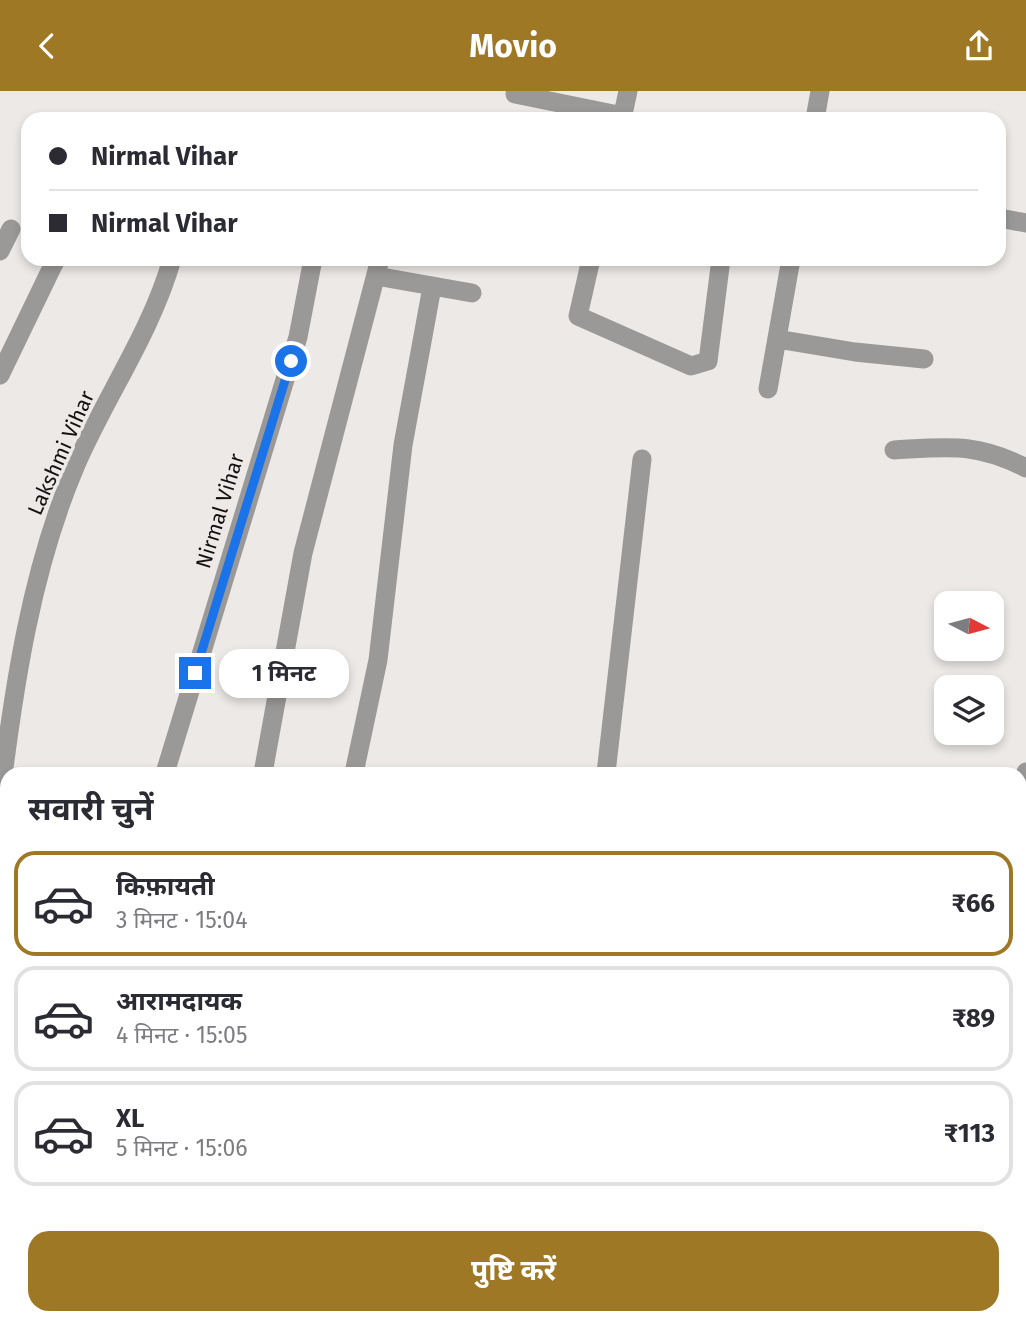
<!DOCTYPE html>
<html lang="hi">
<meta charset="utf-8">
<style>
body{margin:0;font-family:"Fira Sans","Noto Sans Devanagari",sans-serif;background:#f2f2f3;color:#2b2b33;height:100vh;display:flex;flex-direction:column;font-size:26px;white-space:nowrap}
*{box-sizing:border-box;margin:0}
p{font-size:23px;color:#7c7c81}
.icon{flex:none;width:38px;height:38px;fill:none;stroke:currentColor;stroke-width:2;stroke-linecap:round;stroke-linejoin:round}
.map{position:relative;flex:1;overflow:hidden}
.panel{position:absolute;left:0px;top:676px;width:1027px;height:558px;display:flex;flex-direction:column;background:#fff;border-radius:21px 21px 0 0;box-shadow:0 4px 10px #0003}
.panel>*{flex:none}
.top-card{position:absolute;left:21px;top:21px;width:985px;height:154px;border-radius:21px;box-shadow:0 4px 10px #0003;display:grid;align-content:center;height:154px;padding:0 28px;background:#fff}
.needle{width:46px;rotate:96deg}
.tools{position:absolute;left:934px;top:500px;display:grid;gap:14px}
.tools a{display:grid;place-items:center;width:70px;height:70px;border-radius:14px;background:#fff;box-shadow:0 4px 10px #0003;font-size:35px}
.end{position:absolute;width:32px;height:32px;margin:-16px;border:9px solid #1a73e8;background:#fff;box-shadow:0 0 0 4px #fff}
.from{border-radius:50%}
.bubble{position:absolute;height:49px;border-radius:21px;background:#fff;box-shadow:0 4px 10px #0003;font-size:23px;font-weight:700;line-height:49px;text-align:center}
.top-card b{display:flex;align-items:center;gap:24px;height:66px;font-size:26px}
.top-card b+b{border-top:2px solid #e1e1e2}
.top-card i{width:18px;height:18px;background:#2b2b33}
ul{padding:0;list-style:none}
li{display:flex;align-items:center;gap:21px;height:105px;margin:0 14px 10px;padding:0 14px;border:4px solid #e1e1e2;border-radius:21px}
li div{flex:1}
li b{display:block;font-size:26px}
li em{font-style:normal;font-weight:700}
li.current{border-color:#9f7826}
li>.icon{width:63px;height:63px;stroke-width:1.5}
h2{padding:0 28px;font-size:32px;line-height:84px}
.primary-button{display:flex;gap:14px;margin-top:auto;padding:14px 28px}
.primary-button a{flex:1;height:80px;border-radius:21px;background:#9f7826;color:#fff;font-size:28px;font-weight:700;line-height:80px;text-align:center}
header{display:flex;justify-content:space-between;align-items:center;height:91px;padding:0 28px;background:#9f7826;color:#fff;font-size:32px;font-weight:700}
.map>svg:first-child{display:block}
.green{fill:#fecdb4}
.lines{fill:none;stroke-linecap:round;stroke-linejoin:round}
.stream{stroke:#6290b8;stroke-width:7}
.minor{stroke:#9a9998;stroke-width:19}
.tertiary{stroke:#9a9998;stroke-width:19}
.route{stroke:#1a73e8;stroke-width:9}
.labels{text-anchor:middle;stroke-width:7;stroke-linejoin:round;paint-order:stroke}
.street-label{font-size:21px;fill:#11100f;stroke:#ede9e7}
</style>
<header><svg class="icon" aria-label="back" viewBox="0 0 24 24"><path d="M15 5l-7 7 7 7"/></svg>Movio<svg class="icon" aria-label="share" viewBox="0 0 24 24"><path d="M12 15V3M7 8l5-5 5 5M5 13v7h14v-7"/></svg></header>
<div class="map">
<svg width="1026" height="1233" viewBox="0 0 1026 1233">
<rect width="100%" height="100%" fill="#ede9e7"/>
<path class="green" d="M443 1227H548L550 1233H448Z"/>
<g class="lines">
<path class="stream" d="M0 1007 7 1011
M379 1227 386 1233"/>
<path class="minor" d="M515 3 623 25
M622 28 628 0
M815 28 820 0
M999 127 1026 132
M0 160 11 138
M591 168 578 225 691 275 708 270 721 168
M376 185 472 202
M777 248 855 261 924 268
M0 284 56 168
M768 298 791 168
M894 359C947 356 976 351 1026 377
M165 682 298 246 313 168
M263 682 303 462 380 168
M354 682 378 569 403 354 432 196
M606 682 642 368
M0 708C14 595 31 480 75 376 105 306 151 242 172 168
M0 892 7 900
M1020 932 1026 933
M1020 1094 1026 1096
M556 1227 558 1233
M17 1233 22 1227"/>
<path class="tertiary" d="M1020 702 1026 681
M849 1233 851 1227"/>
</g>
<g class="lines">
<path class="route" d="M195 582 291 270"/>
</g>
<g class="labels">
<g class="street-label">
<text transform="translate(61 362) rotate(-66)" y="7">Lakshmi Vihar</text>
<text transform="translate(220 420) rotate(-73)" y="7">Nirmal Vihar</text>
</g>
</g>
</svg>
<div class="tools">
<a><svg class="needle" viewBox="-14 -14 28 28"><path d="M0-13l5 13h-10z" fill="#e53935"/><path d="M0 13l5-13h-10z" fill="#7c7c81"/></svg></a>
<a><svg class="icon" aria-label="layers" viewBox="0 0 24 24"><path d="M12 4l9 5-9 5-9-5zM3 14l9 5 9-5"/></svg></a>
</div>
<i class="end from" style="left:291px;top:270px"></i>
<i class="end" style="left:195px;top:582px"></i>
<div class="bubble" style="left:219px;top:558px;width:130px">1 मिनट</div>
<div class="top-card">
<b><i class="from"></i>Nirmal Vihar</b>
<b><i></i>Nirmal Vihar</b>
</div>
<section class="panel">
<h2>सवारी चुनें</h2>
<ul>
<li class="current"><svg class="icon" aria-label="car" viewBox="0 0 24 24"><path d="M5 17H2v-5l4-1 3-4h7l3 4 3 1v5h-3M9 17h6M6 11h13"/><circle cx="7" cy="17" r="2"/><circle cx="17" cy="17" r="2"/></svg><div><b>किफ़ायती</b><p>3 मिनट · 15:04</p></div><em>₹66</em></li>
<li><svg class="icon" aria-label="car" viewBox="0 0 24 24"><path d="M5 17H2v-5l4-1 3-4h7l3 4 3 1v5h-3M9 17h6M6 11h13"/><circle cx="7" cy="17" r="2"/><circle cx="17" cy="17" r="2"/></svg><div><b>आरामदायक</b><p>4 मिनट · 15:05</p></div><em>₹89</em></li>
<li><svg class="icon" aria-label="car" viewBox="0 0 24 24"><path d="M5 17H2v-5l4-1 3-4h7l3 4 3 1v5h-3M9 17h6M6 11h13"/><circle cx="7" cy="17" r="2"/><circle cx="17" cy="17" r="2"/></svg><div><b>XL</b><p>5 मिनट · 15:06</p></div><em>₹113</em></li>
</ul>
<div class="primary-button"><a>पुष्टि करें</a></div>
</section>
</div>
